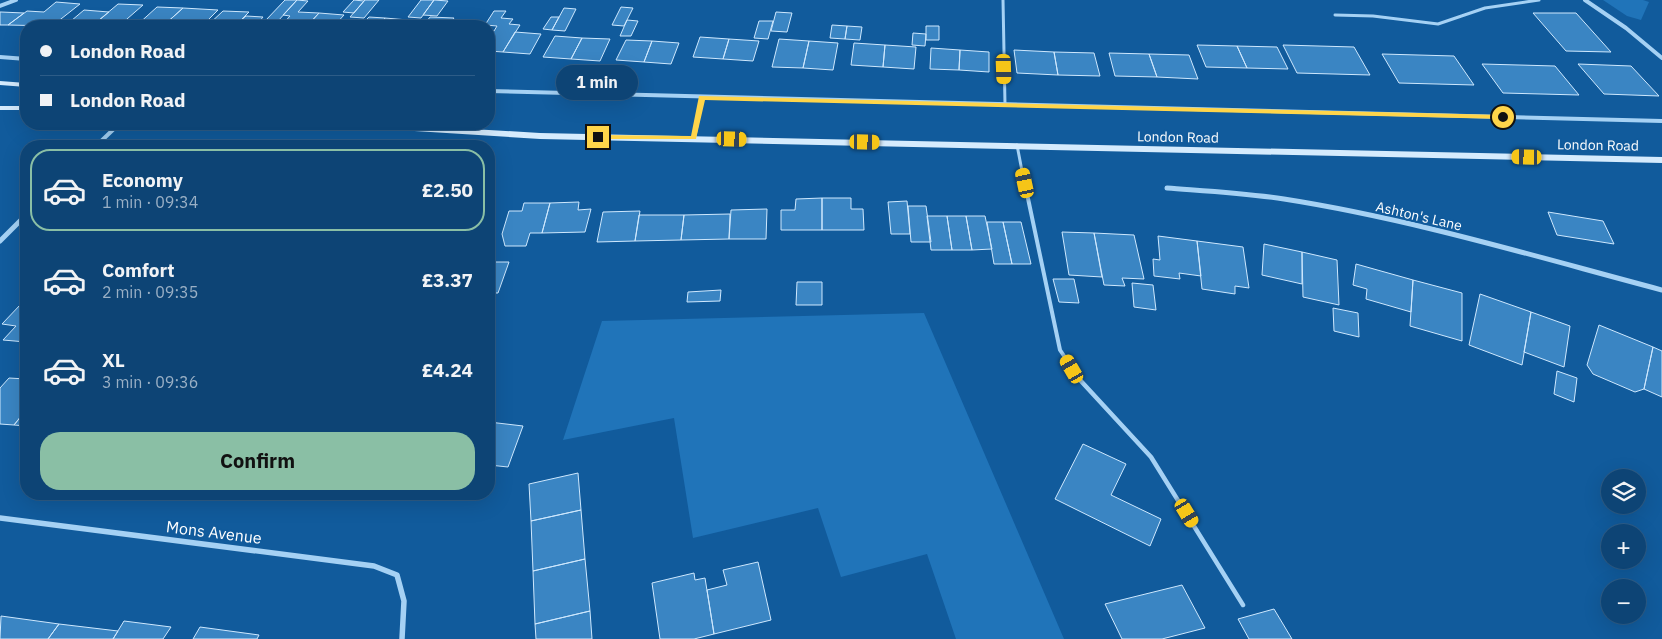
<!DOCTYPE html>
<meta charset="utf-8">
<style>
body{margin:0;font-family:"IBM Plex Sans",sans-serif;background:#164b7a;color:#f1f3f6;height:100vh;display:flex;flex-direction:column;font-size:19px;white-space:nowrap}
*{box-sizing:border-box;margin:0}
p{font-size:16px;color:#9ab0c5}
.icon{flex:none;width:28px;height:28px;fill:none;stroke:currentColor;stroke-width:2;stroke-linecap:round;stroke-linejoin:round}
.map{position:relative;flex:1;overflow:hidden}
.panel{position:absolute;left:20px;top:140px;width:475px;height:360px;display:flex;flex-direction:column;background:#0d4475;border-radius:20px;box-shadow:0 5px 20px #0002,0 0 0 1px #2d5c87}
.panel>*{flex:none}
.banner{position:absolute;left:20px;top:20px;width:475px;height:110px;border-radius:20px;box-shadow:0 5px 20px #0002,0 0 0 1px #2d5c87;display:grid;align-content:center;height:110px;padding:0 20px;background:#0d4475}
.controls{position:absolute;left:1601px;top:469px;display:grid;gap:10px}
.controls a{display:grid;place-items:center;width:45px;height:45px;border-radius:50%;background:#0d4475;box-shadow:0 5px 20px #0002,0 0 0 1px #2d5c87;font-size:25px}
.end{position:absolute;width:22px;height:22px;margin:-11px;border:6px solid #ffd54a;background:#111;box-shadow:0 0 0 2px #111}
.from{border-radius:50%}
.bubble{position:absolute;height:35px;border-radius:18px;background:#0d4475;box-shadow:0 5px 20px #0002,0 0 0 1px #2d5c87;font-size:16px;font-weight:800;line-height:35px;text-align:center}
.car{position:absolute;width:15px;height:30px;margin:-15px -8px;border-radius:6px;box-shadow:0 0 4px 1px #0007;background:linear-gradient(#f5c518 24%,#345 0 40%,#f5c518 0 76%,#345 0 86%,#f5c518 0)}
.banner b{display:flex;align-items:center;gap:18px;height:48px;font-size:19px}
.banner b+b{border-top:1px solid #2d5c87}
.banner i{width:12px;height:12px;background:#f1f3f6}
ul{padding:9px 0 0;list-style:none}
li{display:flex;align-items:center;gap:15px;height:82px;margin:0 10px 8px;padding:0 10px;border:2px solid transparent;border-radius:20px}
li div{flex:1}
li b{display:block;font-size:19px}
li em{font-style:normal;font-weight:800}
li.active{border-color:#8abfa5}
li>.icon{width:45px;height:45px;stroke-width:1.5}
.action{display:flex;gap:10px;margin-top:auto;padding:10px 20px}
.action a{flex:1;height:58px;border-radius:20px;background:#8abfa5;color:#111;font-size:20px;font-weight:800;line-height:58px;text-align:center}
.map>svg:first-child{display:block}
.green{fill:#2074b9}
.building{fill:#3a85c3;stroke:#cee8fe}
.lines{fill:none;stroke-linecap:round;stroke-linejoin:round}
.service-far2{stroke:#a5d1f4;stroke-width:3}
.service-far1{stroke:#a5d1f4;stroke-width:4}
.service{stroke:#a5d1f4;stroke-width:4.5}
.minor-far2{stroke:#a5d1f4;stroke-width:4}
.minor-far1{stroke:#a5d1f4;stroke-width:5}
.minor{stroke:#a5d1f4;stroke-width:5.5}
.secondary{fill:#d5ebfd;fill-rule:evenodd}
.route{fill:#ffd54a}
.labels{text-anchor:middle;stroke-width:4;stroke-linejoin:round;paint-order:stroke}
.street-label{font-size:14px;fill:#fff;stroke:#115b9c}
.near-street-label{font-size:16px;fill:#fff;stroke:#115b9c}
</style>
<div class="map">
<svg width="1662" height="639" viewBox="0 0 1662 639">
<rect width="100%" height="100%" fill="#115b9c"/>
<path class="green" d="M1603 0H1643L1649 2 1641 20 1627 16Z
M924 313 1064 639H956L927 554 841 577 818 508 693 538 674 418 563 440 602 321Z"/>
<path class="building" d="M285 0H297L278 21 266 20Z
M297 0 308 1 298 12 319 13 307 26H281L290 16 283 15Z
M354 0 364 1 354 13 343 12Z
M379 0 364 18 350 17 365 0Z
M421 0H434L421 18 408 17Z
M434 0 448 1 437 16 423 15Z
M56 2 80 4 52 26 8 25 27 11 44 12Z
M118 4 143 5 119 26H92Z
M157 7 183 8 163 26H136Z
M621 7 633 8 624 26 612 25Z
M183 8 218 10 206 22 196 21 191 26H163Z
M564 8 576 9 565 31 552 30Z
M84 10 109 12 92 26H65Z
M223 11 249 12 235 26H207Z
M494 11H506L501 18 513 19 509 24 520 25 503 52 489 51V32L494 31 497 26 485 25Z
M0 12H1L24 13 8 25H0Z
M776 12 792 13 787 32 771 31Z
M319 13 344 15 334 26H307Z
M1533 13H1576L1611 52 1566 51Z
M246 16 263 17 258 23H264L261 26H235Z
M369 17 385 18 379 26H350L354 22H364Z
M430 17 454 18 448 26H423Z
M551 17H559L552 30 543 29Z
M385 18 408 20 403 26H379Z
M627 20 638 21 631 36H620Z
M452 21 477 23 474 26H448Z
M759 21H773L768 39 754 38Z
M832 25 847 26 845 39 830 38Z
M847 26 862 27 860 40 845 39Z
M926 26H939V40H926Z
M515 32 541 34 530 54 503 52Z
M913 33 926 34 925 46 912 45Z
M555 36 582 38 571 59 543 57Z
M700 37 729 39 723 59 693 57Z
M582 38 610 39 600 61 571 59Z
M729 39 759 41 753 61 723 59Z
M779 39 809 41 803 68 772 67Z
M626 40 652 41 644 62 616 60Z
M652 41 679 43 671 64 644 62Z
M809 41 838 43 833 70 803 68Z
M854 43 885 45 883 67 851 65Z
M885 45 916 47 914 69 883 67Z
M1197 45 1237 46 1247 68 1206 67Z
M1283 45 1354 47 1370 75 1297 73Z
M1237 46 1277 47 1288 69 1247 68Z
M931 48 960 50 959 70 930 69Z
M960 50 989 52V72L959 70Z
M1014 50 1054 52 1058 75 1017 73Z
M1054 52 1094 53 1100 76 1058 75Z
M1109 53 1149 54 1157 77 1115 76Z
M1149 54 1189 55 1198 79 1157 77Z
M1382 54 1454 56 1474 85 1399 83Z
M1482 64 1555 66 1579 95 1503 93Z
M1578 64 1631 66 1659 96 1604 94Z
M822 198V230H781V210H795L796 199Z
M822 198H851V209H863L864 230H822Z
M907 201 910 234H891L888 202Z
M579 202 578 210 591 209 585 232 542 233 550 203Z
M524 203H550L542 233H530L526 246H505L502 234 509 211H522Z
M908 206H926L931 242H911Z
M767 209 766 239H729L731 210Z
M640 211 635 241 597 242 603 212Z
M1548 212 1603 221 1614 244 1557 235Z
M730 214 729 239 681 240 684 215Z
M639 215H684L681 240 635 241Z
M927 216H947L952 250H931Z
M947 216H966L972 250H952Z
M966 216H985L992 249 972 250Z
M987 222H1003L1012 264H994Z
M1003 222H1021L1031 264H1012Z
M1062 232 1094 233 1102 277 1069 275Z
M1094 233 1134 235 1144 279 1122 278 1125 286 1104 285Z
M1158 236 1197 241 1201 276 1179 273 1180 279 1154 276 1153 259 1160 260Z
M1197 241 1243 247 1249 288 1235 286V294L1202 289Z
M1264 244 1302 252V284L1262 275Z
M1302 252 1337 260 1339 305 1303 297Z
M489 262H509L498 293H489Z
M1356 264 1413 280 1411 312 1366 299 1367 289 1353 285Z
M1053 279H1074L1079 303 1059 302Z
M1413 280 1462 293V341L1410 326Z
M797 282H822V305H796Z
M1132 283 1153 285 1156 310 1134 307Z
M721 290 720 301 687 302 688 292Z
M1480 294 1531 312 1522 365 1469 345Z
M21 304 26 305V342L3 340 16 326 2 324Z
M1333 308 1358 313 1359 337 1334 331Z
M1531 312 1570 326 1564 367 1524 352Z
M1599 325 1653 347 1644 389 1635 392 1593 374 1587 365Z
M1653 347 1662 351V397L1644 389Z
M1557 371 1577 378 1574 402 1554 394Z
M9 378 26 379V410L14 425 0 424V388Z
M26 410V426L14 425Z
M489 422 523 426 508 467 489 465Z
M1083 444 1126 464 1111 495 1161 519 1150 546 1055 499Z
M578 473 581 510 531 521 529 484Z
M581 510 585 559 533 571 531 521Z
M585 559 590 611 535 624 533 571Z
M758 562 771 620 714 634 707 590 727 585 723 570Z
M694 573 695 580 705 578 714 634 694 639H660L652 583Z
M1182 585 1205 628 1162 639H1122L1105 604Z
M1274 609 1292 639H1249L1238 619Z
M590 611 592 639H536L535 624Z
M1 616 59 624 48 639H0Z
M124 621 171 627 163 639H113Z
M59 624 118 631 113 639H48Z
M200 627 259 635 257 639H193Z"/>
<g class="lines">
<path class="service-far2" d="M1003 0 1005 104
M1335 15 1373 16 1438 24 1485 8 1539 0
M1017 145 1022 171"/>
<path class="service-far1" d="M1022 170 1060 350 1081 381"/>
<path class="service" d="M1080 380 1151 457 1243 605"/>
<path class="minor-far2" d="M1585 0 1626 28 1662 58
M0 6 16 0
M0 57 26 59
M489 91 1662 121
M694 138 702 98
M96 146 119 124"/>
<path class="minor-far1" d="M1167 188C1206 191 1245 193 1284 199 1412 219 1537 257 1662 290
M0 241 26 215"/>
<path class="minor" d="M0 518 374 566 397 575 404 601 402 639"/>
<path class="secondary" d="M0 81 26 83V87L0 85Z
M0 106H26V110H0Z
M347 124H387L540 133 1662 157V163L540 139 351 127Z"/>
</g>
<path class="route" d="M699 96 1503 115 1506 117 1503 119 705 100 696 139H598L595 137 598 135 691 136Z"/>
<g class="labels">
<g class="street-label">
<text transform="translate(1178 137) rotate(1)" y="5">London Road</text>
<text transform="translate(1598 145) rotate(1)" y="5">London Road</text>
<text transform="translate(1419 216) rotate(13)" y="5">Ashton's Lane</text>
</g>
<g class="near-street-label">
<text transform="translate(214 532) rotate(7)" y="6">Mons Avenue</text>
</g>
</g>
</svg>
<div class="controls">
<a><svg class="icon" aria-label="layers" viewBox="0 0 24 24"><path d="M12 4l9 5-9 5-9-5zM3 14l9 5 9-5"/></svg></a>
<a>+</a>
<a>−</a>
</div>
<i class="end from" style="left:1503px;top:117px"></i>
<i class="end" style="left:598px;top:137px"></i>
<div class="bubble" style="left:556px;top:65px;width:82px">1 min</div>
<i class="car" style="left:1004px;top:69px;rotate:178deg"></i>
<i class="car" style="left:732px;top:139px;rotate:92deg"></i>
<i class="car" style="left:865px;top:142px;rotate:91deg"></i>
<i class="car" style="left:1527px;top:157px;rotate:271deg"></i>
<i class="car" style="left:1025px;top:183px;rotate:348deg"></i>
<i class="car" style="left:1072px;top:369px;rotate:330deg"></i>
<i class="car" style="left:1187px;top:513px;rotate:149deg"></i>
<div class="banner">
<b><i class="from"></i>London Road</b>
<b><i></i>London Road</b>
</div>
<section class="panel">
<ul>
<li class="active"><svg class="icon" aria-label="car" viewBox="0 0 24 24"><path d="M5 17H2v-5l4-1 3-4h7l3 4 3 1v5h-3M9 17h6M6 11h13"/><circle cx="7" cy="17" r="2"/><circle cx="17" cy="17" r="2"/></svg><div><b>Economy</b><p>1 min · 09:34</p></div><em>£2.50</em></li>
<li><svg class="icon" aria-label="car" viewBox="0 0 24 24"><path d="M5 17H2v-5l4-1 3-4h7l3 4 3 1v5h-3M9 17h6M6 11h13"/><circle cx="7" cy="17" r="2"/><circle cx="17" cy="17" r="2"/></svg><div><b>Comfort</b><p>2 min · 09:35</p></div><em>£3.37</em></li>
<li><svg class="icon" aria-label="car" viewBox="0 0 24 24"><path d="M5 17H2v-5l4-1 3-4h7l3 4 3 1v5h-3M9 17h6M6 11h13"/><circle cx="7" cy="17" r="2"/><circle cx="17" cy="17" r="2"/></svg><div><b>XL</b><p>3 min · 09:36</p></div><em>£4.24</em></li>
</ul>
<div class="action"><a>Confirm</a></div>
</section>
</div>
